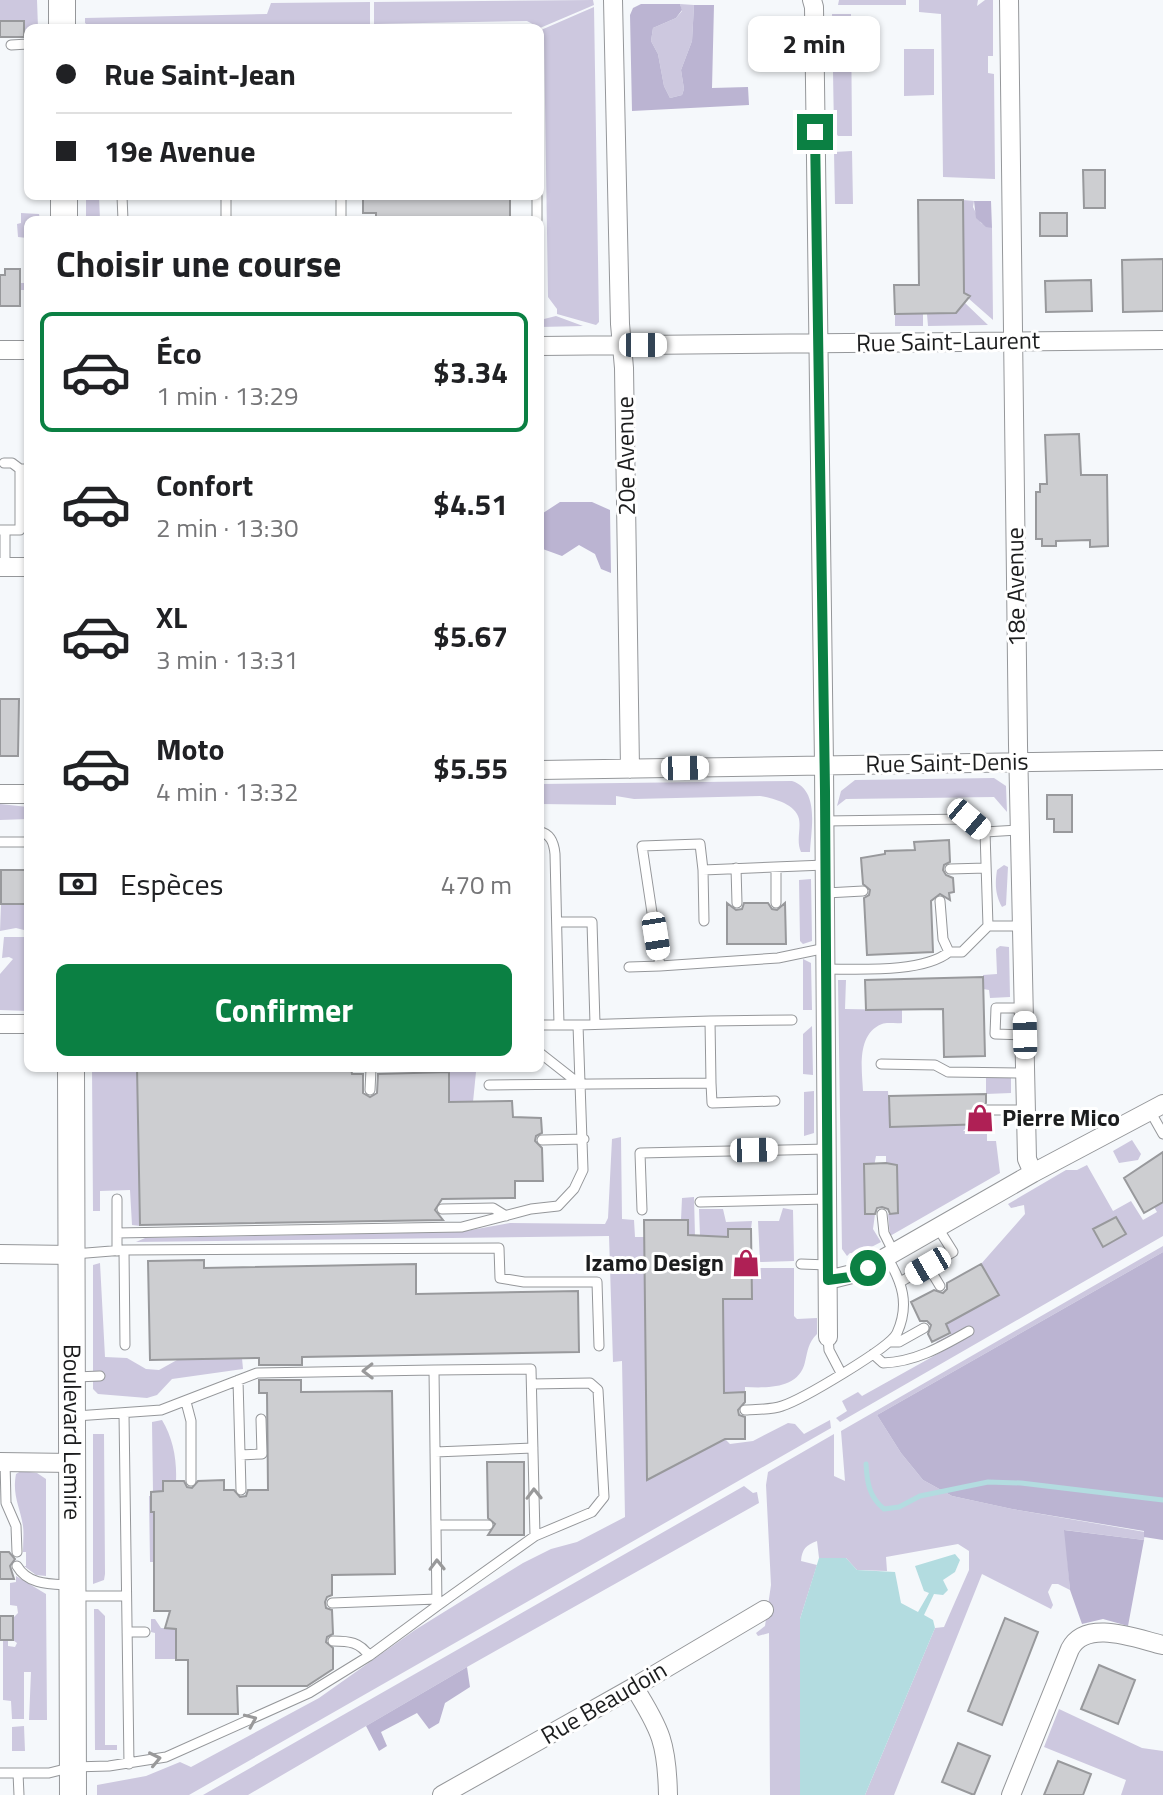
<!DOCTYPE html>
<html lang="fr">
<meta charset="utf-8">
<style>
body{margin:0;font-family:"Titillium Web",sans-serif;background:#f2f2f2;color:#202124;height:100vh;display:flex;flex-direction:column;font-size:30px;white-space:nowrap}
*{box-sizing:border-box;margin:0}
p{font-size:26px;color:#757577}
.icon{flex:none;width:44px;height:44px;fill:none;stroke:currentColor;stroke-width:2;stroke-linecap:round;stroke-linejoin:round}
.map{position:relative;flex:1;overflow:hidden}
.panel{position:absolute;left:24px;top:216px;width:520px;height:856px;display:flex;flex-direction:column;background:#fff;border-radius:12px;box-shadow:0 2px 6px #0004}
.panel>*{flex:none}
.hud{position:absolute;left:24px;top:24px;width:520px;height:176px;border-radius:12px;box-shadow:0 2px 6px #0004;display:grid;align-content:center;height:176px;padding:0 32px;background:#fff}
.end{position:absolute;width:36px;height:36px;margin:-18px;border:10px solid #0b8043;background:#fff;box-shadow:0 0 0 4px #fff}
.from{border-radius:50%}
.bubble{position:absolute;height:56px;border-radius:12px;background:#fff;box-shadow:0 2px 6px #0004;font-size:26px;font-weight:700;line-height:56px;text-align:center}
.car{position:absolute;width:24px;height:48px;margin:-24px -12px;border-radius:10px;box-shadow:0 0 6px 2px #0007;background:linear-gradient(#fff 24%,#345 0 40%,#fff 0 76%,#345 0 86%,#fff 0)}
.hud b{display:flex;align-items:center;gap:28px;height:76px;font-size:30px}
.hud b+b{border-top:2px solid #e0e0e0}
.hud i{width:20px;height:20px;background:#202124}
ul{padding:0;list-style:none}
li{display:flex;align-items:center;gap:24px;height:120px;margin:0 16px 12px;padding:0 16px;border:4px solid transparent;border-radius:12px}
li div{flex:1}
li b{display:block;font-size:30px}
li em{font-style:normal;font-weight:700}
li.selected{border-color:#0b8043}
li>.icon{width:72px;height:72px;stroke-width:1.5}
h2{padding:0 32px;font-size:36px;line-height:96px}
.pay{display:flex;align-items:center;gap:20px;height:88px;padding:0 32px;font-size:30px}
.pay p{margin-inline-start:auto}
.cta{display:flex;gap:16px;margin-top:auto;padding:16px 32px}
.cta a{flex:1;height:92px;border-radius:12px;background:#0b8043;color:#fff;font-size:32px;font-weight:700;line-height:92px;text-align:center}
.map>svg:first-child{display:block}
.green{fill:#cdc8df;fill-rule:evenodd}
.forest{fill:#bbb4d2}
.water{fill:#b3dce0}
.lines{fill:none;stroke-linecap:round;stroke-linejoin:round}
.stream{stroke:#b3dce0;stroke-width:5}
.building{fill:#cdced1;stroke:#98999c;stroke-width:2}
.lane-casing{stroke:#95979a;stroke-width:11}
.street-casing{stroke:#95979a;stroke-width:20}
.secondary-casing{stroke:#95979a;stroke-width:28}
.lane{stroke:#fff;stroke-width:9}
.street{stroke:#fff;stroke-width:18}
.secondary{stroke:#fff;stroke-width:26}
.oneway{stroke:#99999a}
.route{stroke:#0b8043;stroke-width:10}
.labels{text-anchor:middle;stroke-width:6;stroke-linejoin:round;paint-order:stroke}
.street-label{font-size:24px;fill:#1c1d1e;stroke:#fff}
.poi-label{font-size:24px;font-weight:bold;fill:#1c1d1e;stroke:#fff;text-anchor:start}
</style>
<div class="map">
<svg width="1163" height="1795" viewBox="0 0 1163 1795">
<rect width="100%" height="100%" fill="#f5f8fb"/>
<path class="green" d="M0 0H37L38 28H28V37H24V21H0Z
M593 0 594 5 540 28 527 21 374 24V2Z
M839 0H906V5H838Z
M919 0H978L977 6 985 0H993V56H988V73L994 74 995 179 943 177 941 14 919 12Z
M370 2V24L91 28 85 23V18L267 14 271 3Z
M680 4 694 5 692 41 681 70 684 89 682 95 670 98 664 86 658 54 651 41 653 28 676 18 682 11Z
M594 7 599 322 596 325 557 314V309L548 297 544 37 541 30Z
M832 14H851L852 136H838L834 130Z
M904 49H934V95L904 96Z
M852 151 853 204H835L834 152Z
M86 196H99L100 220H86Z
M963 200 974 201 973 207 981 223 992 228 993 320 968 298 970 296 959 291 964 283Z
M21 213 39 214 40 220H28V290H20V283H24V288L27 287V238L18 237 17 224 21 223Z
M949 297 962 306 965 303 988 325 928 326 927 314 948 313Z
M895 314H923V326H895Z
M556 316 583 326 540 327V320Z
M994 778 1006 786 1007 812 994 797 846 799 837 806 841 791 855 780Z
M792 781C820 790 811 829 810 852H801C796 841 801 830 799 819 796 804 772 798 760 796L634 799 616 796V805L540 804V784Z
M0 804 28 807V819L0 820Z
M1004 865 1008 867 1006 905 1002 907C995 894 995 884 997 870Z
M811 879 812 941 803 944 800 941 799 880Z
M27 887 28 931 16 928 0 931 1 904 27 903Z
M4 937H28V1011L0 1010V974L13 959 9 957 2 958Z
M1000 946 1009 947 1010 997 990 998 989 990 983 989V975L997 974 996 949Z
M803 959 811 963 812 1010H803Z
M838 980H846L845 1009 902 1010V1023C896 1024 887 1022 882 1024 856 1034 862 1070 863 1091H888L890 1126 969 1125 963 1131 987 1132V1141H996L1000 1173 890 1236 888 1214 898 1213 897 1165H886V1156H876L865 1214H875L873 1229 881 1242 858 1254 850 1253 847 1256 842 1249Z
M812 1026 813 1075 803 1074V1034Z
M92 1068H137L140 1226 132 1225 130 1190 100 1191V1211H93Z
M449 1072H476L473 1102H449Z
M1011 1076V1093L986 1094V1077Z
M814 1091V1133L804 1136V1092Z
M621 1137 622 1219 634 1220 635 1237H644L647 1480 725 1439 730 1444 753 1441 788 1423 795 1424 804 1434 830 1420 831 1428 189 1795H97V1785L146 1776 180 1762 191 1767 319 1698 415 1630 523 1563 551 1549 577 1542 625 1517 622 1361 613 1362 609 1236 136 1242 145 1238 460 1232 510 1223 605 1224 608 1218 612 1139Z
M1132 1140 1141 1154 1138 1160 1119 1163 1113 1151Z
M1087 1165 1113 1211 1131 1201 1143 1220 1157 1212 1154 1207 1163 1202V1236L840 1422 836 1418 847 1411 842 1401 858 1392 862 1396 941 1352 936 1342 951 1334 946 1324 998 1295 981 1264 1025 1214 1024 1205 1011 1208 1008 1204 1066 1170H1077ZM1116 1217 1125 1234 1093 1229Z
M694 1197 695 1236H688L681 1220 682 1198Z
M783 1208 793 1210 794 1261 760 1262 758 1221H779Z
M699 1209H723L726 1222 752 1221 751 1229 728 1245 700 1236Z
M1163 1246V1252L877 1415 901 1453 923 1480 952 1496 1012 1509 1145 1532 1144 1540 1065 1530 1070 1590 1058 1584H1052L1048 1592 1053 1605 1051 1609 982 1574 894 1795H865L935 1628 944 1627 969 1570V1551L958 1544 886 1557 887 1571 857 1570 846 1558H819L817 1541C806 1545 802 1549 801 1561L817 1565 800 1619V1795H770L769 1633 758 1636 756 1633 765 1626 771 1585 766 1485 768 1472 834 1434V1476L845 1481 841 1431Z
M100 1263 105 1357 127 1358 146 1369 159 1370 177 1360 242 1358 243 1369 172 1379 157 1395 147 1398 98 1394 93 1389V1380H103V1374L93 1372V1265Z
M758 1268H794V1316L797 1319 817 1318V1334C808 1343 808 1350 805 1362 799 1389 767 1388 745 1387V1392L724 1393 723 1299H752V1271Z
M162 1420C173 1438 177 1460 176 1481H163V1492H153L152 1422Z
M93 1434H104L105 1574 104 1580 93 1584Z
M21 1471 37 1473 46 1479V1576L36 1575 24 1566H26V1552H23C23 1543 24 1534 23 1526 20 1506 12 1496 16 1474Z
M744 1486 753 1493 757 1492 759 1503 467 1667 248 1795H203Z
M149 1496H151V1512H154V1562H150Z
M16 1576 46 1594 47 1720H29L31 1672H24V1719H12L11 1701 3 1700V1640H8V1646L15 1647 17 1643 13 1640V1618L18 1613 17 1606 10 1605V1583L16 1582Z
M94 1609H98L105 1616V1745H117V1750H95Z
M151 1619H155L161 1628 176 1629V1659H155V1633L151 1632Z
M1059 1709 1142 1748 1163 1751V1795H1121L1126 1780 1044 1747Z
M24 1726 25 1751H12V1727Z"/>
<path class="forest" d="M680 4 682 10 676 18 653 28 651 41 658 54 664 86 670 98 682 95 684 89 681 70 692 41 694 5H714L712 88 748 87 749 105 632 111 630 15 633 8 641 4Z
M974 201H991L992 228 986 227 976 218Z
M560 502H592L610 510 611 573 601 569 595 554 579 545 562 556 540 548V515Z
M1163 1252V1540L1144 1537V1531L1012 1509 952 1496 923 1480 901 1453 877 1415Z
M1064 1530 1144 1540 1128 1626 1103 1619 1082 1624 1070 1590Z
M467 1667 470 1687 445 1703 439 1723 429 1729 417 1713 381 1732 387 1746 379 1751 366 1726Z"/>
<path class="water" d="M955 1554 960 1560 955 1572 943 1580 948 1590 943 1595 934 1594 924 1615 933 1620 935 1628 865 1795H800V1619L819 1558H846L857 1570 895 1572 901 1603 918 1612 929 1593 924 1591 915 1566Z"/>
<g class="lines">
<path class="stream" d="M866 1464C867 1482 869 1497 884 1509L899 1507 920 1496 988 1482 1021 1483 1163 1500"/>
</g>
<path class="building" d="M0 21H24V37H0Z
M1083 170H1105V208H1084Z
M363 196H510V220H376V213H363Z
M918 200H963L964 293 970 296 956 313 895 314 894 285H919Z
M1040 213H1067V236H1040Z
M1163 259V311L1123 312 1122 260Z
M5 269H20V306H0V275H5Z
M1091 280 1092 311 1046 312 1045 281Z
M1079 434 1081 475H1107L1108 546 1090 547V540L1056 541V546H1042V539H1036V492H1040V484H1047L1045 435Z
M0 699H19L18 756H0Z
M1047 795H1072V832H1054V819H1047Z
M949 840 950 862 944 865 943 870 946 875 953 878 954 892 949 893 950 900 940 894 931 901 933 952 867 955 864 898 869 895 870 890 863 884 861 858 885 854V851L915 850 914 842Z
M1 870H26L27 904H1Z
M727 903 736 910 742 909 744 903H768L772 909 777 910 785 903 786 944H727Z
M983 977 985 1056 944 1057 943 1009 866 1010 865 980Z
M137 1068H351L352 1074H363V1093L370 1097 377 1093 378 1074 449 1072V1102L512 1101 513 1117 541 1118 542 1133 536 1136 535 1141 542 1148 543 1181H515V1198L442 1199 435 1210 443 1220 140 1225Z
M986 1094V1103L981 1106 980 1111 987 1117V1124L890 1127 889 1096Z
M1163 1152V1202L1144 1213 1124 1178Z
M886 1163 897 1165 898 1213 890 1214 888 1209 882 1207 877 1208 875 1214H865L864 1164Z
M1116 1217 1126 1234 1103 1247 1093 1229Z
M644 1220H688V1235L728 1237V1229H751L752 1299H723L724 1393 745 1392V1402L738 1410 739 1415 745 1417V1439H725L647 1480Z
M204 1260V1268L416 1264V1294L578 1291 579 1352 302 1357V1365H259V1358L150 1360 148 1261Z
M981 1264 999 1295 946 1324 950 1333 932 1342 928 1334 931 1325 927 1321H920L911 1302 934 1290 943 1293 947 1289V1283Z
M259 1380H301V1392L392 1391 395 1574 332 1575V1595L327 1597 325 1602 326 1608 332 1610 333 1634 327 1637 326 1642 333 1648V1669L307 1686H237L238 1714H188V1660H176V1629L165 1628 170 1611H154V1512H151V1492L163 1491V1481H184L187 1487 192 1488 198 1481 224 1480V1490H234L240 1497 246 1496 248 1490H268L267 1393H259Z
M487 1462H524V1535H488L495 1524 488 1518Z
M0 1552H9L15 1559 10 1566 14 1579H0Z
M0 1616H13V1640H0Z
M1005 1618 1038 1632 1002 1725 968 1711Z
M1099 1665 1135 1680 1118 1724 1081 1709Z
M958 1743 990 1756 974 1795 942 1782Z
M1058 1761 1091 1774 1083 1795H1044Z"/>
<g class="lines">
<defs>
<path id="lane" d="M11 45 28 44
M122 196 123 220
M226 196V220
M341 196V220
M537 196V220
M4 463H12L20 469
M1 530H5V567
M5 530H20V469H28
M825 821 969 819 985 832
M1020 830 985 832 988 926H1023
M540 832C551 834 554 843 555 854L559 1025
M0 842H28
M736 868 737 903
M950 869 986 868
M703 870 700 844 642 846 660 966 778 958 826 948
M826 893 863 891
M940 901 943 939 949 952H962L988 926
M776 903V867
M704 921 703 870 825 865
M557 922H592L595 1024
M629 967 660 966
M826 969C859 969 923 973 949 952
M1024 1008H996L995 1034 1025 1035
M710 1021 792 1020
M540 1025H578
M540 1053 582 1086
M881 1064 935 1065 948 1072 1025 1073
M711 1083 712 1103 775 1101
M370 1090 371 1069 373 1068
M987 1110H1026
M1150 1111 1163 1134
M542 1140 584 1139
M117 1199V1251
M700 1202 828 1199
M442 1209 493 1208 506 1216
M642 1210 640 1153 827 1149
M882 1214 884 1233 894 1253
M117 1233 462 1227 531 1209 558 1206 574 1189 583 1170 578 1025 710 1021 711 1083 489 1085
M124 1250 499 1248 500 1278 524 1282H597L599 1346
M74 1254 124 1250 125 1345
M801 1264 828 1265
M928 1266 940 1286
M902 1281 953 1252 938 1228
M828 1337 829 1350 841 1373
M891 1342H899L924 1328
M873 1354 883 1363C915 1362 941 1347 969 1331
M434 1370 531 1369 535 1536 437 1606
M76 1377 100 1376
M238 1380 241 1490
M532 1384 590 1383 598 1390 604 1497 592 1512 535 1536
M186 1402 191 1421V1481
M745 1410C757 1409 771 1410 782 1406 801 1400 890 1348 897 1333 910 1304 902 1282 887 1257
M124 1414 129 1764
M435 1452 533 1448
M240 1455 262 1454 261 1419
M5 1462 6 1503 16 1526 17 1552
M436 1525H488
M17 1566C28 1585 50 1584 69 1585
M74 1596H126
M332 1603 437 1599
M127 1632H145
M333 1641C349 1641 360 1642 369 1656
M0 1773H49L73 1767 109 1766 166 1757 309 1693 369 1656 437 1606 434 1370 257 1373 161 1410 76 1416
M18 1773 19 1795"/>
<path id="street" d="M613 0 620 324 624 368 630 769
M812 0 814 7 824 765 828 1337
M1009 0 1018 745 1027 1159 1033 1173
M540 346 1163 340
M0 350H28
M0 567H28
M540 770 1163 760
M0 794H28
M0 1024H28
M0 1254 72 1255
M828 1280 860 1272 1033 1173 1163 1104
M0 1462 72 1463
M634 1687C661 1730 667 1744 668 1795
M442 1795 634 1687 764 1610
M1011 1795 1070 1649C1086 1618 1137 1639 1163 1645"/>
<g id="secondary">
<path d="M62 0V28"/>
<path d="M64 196V220"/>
<path id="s1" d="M71 1068 73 1795"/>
</g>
</defs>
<use href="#lane" class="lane-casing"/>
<use href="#street" class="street-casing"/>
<use href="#secondary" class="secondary-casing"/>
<use href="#lane" class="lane"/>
<use href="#street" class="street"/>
<use href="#secondary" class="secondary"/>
</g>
<defs><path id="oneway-chevron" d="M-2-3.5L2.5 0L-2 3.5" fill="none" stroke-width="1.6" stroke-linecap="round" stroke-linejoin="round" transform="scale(2)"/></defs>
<g class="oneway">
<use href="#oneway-chevron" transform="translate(368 1371) rotate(179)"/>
<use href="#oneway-chevron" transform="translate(534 1494) rotate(-91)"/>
<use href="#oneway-chevron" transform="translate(437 1565) rotate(-91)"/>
<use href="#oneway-chevron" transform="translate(251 1720) rotate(-24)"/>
<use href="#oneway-chevron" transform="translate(155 1759) rotate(-12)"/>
</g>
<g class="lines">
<path class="route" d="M815 132 825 791 828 1280 850 1277 868 1268"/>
</g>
<defs>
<symbol id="shop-bare" viewBox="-9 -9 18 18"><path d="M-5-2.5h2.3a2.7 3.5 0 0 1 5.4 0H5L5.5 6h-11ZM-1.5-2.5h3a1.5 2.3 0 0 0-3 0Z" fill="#af2055" stroke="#fff" stroke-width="2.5" paint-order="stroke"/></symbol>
</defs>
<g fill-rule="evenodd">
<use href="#shop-bare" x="960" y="1098" width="40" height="40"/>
<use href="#shop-bare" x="726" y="1243" width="40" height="40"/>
</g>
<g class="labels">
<g class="street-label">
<text transform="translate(948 342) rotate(-1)" y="8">Rue Saint-Laurent</text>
<text transform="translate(626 456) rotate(-91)" y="8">20e Avenue</text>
<text transform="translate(1016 587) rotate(-91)" y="8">18e Avenue</text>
<text transform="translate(947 763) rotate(-1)" y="8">Rue Saint-Denis</text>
<text dy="8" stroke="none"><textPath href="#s1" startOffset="364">Boulevard Lemire</textPath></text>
<text transform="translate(604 1703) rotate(-30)" y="8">Rue Beaudoin</text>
</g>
<g class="poi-label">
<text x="1002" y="1126">Pierre Mico</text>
<text x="724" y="1271" text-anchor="end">Izamo Design</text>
</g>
</g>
</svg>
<i class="end from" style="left:868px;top:1268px"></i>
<i class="end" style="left:815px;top:132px"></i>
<div class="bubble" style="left:748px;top:16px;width:132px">2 min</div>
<i class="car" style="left:643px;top:345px;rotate:90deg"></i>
<i class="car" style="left:685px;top:768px;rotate:89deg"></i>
<i class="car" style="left:969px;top:819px;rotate:130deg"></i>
<i class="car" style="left:656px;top:936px;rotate:171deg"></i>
<i class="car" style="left:1025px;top:1035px;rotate:359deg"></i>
<i class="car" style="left:754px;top:1150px;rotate:89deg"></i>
<i class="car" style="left:928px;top:1266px;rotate:240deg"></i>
<div class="hud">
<b><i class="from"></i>Rue Saint-Jean</b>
<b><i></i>19e Avenue</b>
</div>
<section class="panel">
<h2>Choisir une course</h2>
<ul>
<li class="selected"><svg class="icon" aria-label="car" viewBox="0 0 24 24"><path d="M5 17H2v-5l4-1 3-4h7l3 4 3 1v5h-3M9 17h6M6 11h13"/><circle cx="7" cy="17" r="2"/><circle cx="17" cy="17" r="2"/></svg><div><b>Éco</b><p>1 min · 13:29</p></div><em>$3.34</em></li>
<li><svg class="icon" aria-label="car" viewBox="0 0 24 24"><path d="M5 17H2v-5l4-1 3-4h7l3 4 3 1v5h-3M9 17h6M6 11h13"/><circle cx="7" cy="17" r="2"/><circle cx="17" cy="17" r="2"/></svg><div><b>Confort</b><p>2 min · 13:30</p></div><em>$4.51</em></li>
<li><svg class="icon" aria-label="car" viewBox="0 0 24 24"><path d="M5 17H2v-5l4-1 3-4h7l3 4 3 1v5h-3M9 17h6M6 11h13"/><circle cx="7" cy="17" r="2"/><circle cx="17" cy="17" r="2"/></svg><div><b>XL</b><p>3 min · 13:31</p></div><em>$5.67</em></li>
<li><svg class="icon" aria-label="car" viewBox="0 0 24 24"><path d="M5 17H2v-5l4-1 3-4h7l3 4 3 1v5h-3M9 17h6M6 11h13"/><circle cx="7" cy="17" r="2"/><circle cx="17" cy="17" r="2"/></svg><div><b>Moto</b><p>4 min · 13:32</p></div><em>$5.55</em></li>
</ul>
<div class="pay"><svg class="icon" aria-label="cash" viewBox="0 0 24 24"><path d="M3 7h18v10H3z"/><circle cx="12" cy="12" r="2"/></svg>Espèces<p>470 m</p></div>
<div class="cta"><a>Confirmer</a></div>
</section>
</div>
